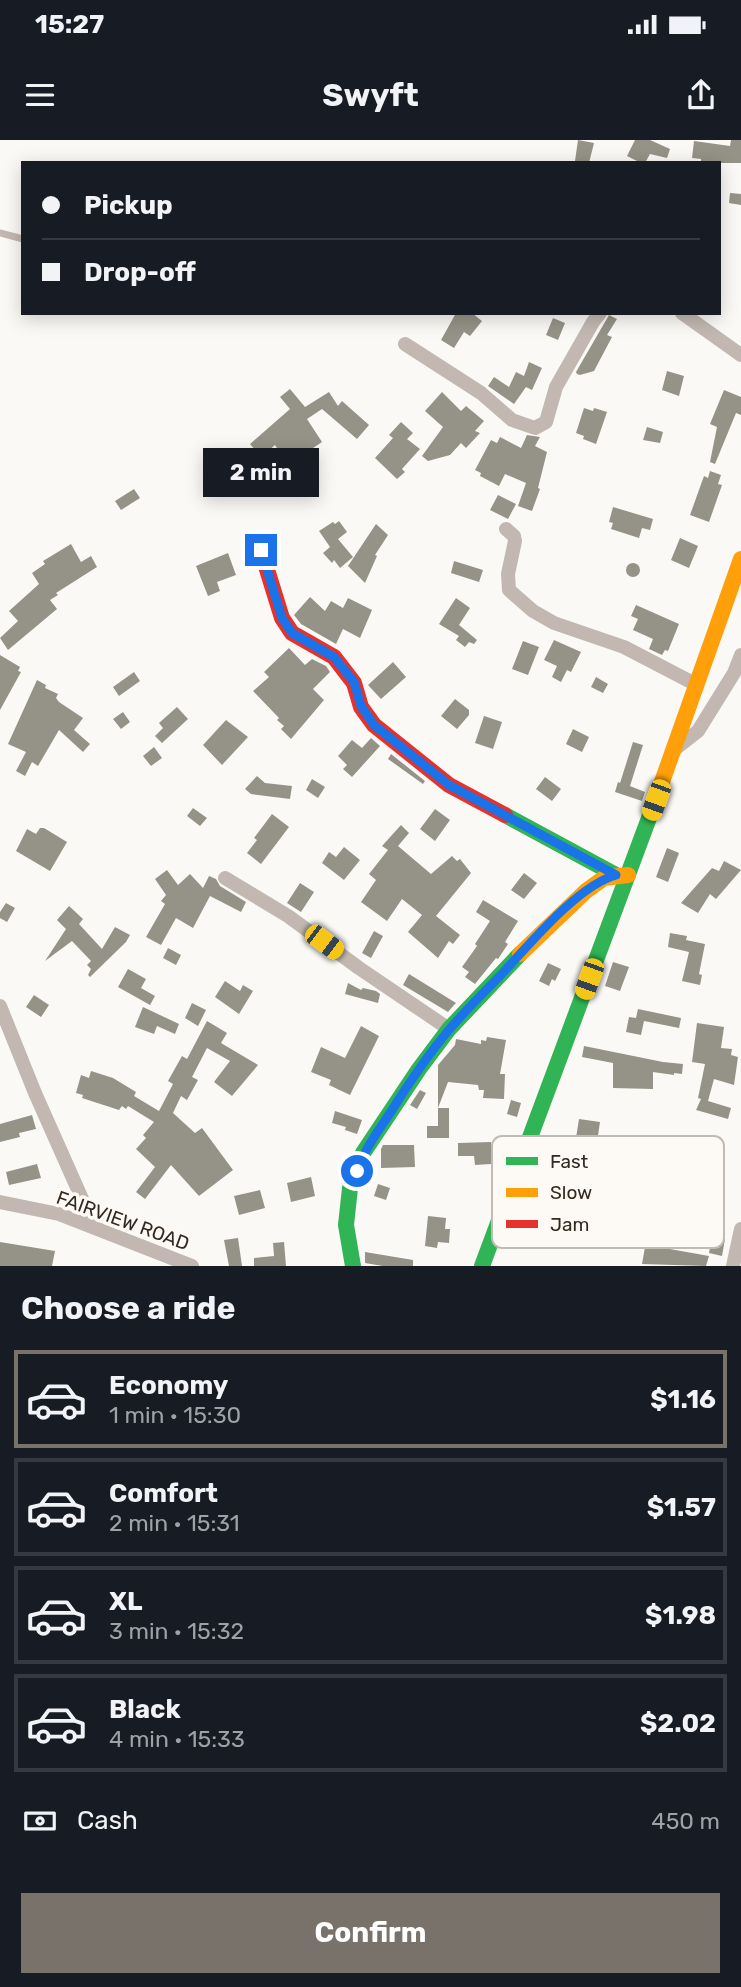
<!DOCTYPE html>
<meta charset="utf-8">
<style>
body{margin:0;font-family:Rubik,sans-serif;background:#242831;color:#f1f3f6;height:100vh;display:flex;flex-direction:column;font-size:26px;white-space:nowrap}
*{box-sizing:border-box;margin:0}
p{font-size:23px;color:#9ea1a6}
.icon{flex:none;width:38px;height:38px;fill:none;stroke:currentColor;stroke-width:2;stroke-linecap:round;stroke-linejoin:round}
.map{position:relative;height:1126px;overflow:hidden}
.drawer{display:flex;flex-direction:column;background:#171b24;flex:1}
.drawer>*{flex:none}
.top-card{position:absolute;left:21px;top:21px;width:700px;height:154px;border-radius:0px;box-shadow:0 4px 18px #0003;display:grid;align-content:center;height:154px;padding:0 21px;background:#171b24}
.end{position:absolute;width:32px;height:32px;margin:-16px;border:9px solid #1a73e8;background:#fff;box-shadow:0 0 0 4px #fff}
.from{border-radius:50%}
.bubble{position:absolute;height:49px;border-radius:0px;background:#171b24;box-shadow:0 4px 18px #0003;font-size:23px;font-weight:700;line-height:49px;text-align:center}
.car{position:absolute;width:21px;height:42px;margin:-21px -10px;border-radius:9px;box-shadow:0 0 5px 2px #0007;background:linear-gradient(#f5c518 24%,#345 0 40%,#f5c518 0 76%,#345 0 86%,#f5c518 0)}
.top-card b{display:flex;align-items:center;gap:24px;height:66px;font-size:26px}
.top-card b+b{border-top:2px solid #363941}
.top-card i{width:18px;height:18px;background:#f1f3f6}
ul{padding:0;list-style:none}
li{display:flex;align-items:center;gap:21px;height:98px;margin:0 14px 10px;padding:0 7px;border:4px solid #363941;border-radius:0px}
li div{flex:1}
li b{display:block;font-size:26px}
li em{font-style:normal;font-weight:700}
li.on{border-color:#78726b}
li>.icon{width:63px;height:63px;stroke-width:1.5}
h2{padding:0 21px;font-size:32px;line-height:84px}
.pay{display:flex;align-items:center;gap:18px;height:77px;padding:0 21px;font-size:26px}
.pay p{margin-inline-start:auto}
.action{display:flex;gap:14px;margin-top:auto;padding:14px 21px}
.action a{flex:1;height:80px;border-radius:0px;background:#78726b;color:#fff;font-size:28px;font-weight:700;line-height:80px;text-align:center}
.status{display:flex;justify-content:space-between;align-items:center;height:49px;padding:0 35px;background:#171b24;direction:ltr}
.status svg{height:19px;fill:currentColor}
header{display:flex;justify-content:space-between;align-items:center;height:91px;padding:0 21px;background:#171b24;font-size:32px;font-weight:700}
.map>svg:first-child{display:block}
.building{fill:#959387}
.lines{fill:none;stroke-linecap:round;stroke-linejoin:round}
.lane{stroke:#c2b8b1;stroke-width:7}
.street{stroke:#c2b8b1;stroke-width:14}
.fast{stroke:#30b455;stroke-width:16}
.slow{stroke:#ff9f0a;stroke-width:16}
.jam{stroke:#e5322d;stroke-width:16}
.route{stroke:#1a73e8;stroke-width:9}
.labels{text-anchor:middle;stroke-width:7;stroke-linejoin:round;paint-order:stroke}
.street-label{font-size:19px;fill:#312a20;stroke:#fdf9f4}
.key{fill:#fdf9f4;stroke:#c0bbb4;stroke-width:2}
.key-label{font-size:19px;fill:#312a20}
</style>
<div class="status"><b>15:27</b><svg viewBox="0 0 49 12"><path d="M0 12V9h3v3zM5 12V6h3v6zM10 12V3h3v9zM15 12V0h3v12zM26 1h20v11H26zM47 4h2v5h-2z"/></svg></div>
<header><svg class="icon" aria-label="menu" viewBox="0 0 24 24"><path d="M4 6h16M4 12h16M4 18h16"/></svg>Swyft<svg class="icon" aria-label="share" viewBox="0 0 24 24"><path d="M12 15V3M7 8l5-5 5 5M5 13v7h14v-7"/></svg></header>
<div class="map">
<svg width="741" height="1126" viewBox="0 0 741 1126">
<rect width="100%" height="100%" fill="#fbf9f6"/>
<path class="building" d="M578 0 594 3 589 23 575 21Z
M635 0H650L670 9 667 18 650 14 645 23H641L627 16Z
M731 0H741V23H701V19L692 18 694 1 730 6Z
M730 53 741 54V65L729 63Z
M456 173H472L482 181 470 196 464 192 454 208 441 200Z
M609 175 617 179 607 195 612 197 594 231 580 235 577 234 576 232Z
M553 178 565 183 558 200 546 195Z
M529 222 542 228 532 250 526 247 514 264 488 246 494 237 509 247 516 232 524 236Z
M667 231 684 236 679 256 662 250Z
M290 249 305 267 329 252 338 266 342 261 369 285 357 299 322 269 307 279 322 302 288 325 275 305 261 317 250 304 290 269 280 257Z
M724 250 741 257V275L736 273 715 324 710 322 717 287 710 284Z
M442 252 461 271 466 266 484 281 475 291 480 293 466 308 461 303 450 315 428 321 422 316 443 287 425 271Z
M584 268 593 271 594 268 607 272 596 304 583 299 584 296 576 293Z
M401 282 413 293 407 299 420 309 402 329 405 332 397 339 375 318 393 298 389 295Z
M647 287 663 292 660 303 643 300Z
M527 295 540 297 535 306 547 312 538 348 540 349 532 371 518 366 526 343 505 334 499 346 480 336 481 333 475 330 491 300 497 303 500 297 521 308Z
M710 331 721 335 718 344 722 345 709 382 690 375 704 336 708 338Z
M134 349 140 358 121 370 115 361Z
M498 355 516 364 508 379 490 370Z
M613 367 653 379 650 390 642 388 639 398 611 389 613 383 609 382Z
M339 381 347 392 338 399 353 417 340 428 334 420 332 423 323 413 330 407 319 391 333 382 335 384Z
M376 384 388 395 375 415 377 416 365 443 348 426Z
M680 398 698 406 689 428 671 420Z
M71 404 81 422 91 416 97 427 56 453 58 455 50 460 57 469 8 510 0 498 18 481 9 471 39 444 32 433 45 424 43 421Z
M228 413 236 435 217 442 220 451 208 456 196 426Z
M454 421 483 430 479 442 451 433Z
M626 430a7 7 0 1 1 14 0a7 7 0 1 1-14 0Z
M310 457 325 471 331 461 343 468 348 458 372 470 360 498 343 489 336 504 301 484 294 475Z
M456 458 470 468 459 485 477 500 474 504 469 502 465 507 456 500 459 496 439 484Z
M636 465 679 484 668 511 665 510 662 515 649 509 653 499 633 490 638 479 631 476Z
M554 500 581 512 571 532 567 530 561 542 552 537 557 526 544 520Z
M523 501 539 507 528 535 512 529Z
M289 508 305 525 312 519 326 526 330 532 313 549 324 560 291 599 281 589 284 586 277 580 279 578 253 551 269 537 264 532Z
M0 515 20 527 18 531 21 532 0 570Z
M393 522 406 537 381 559 368 545Z
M134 532 140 541 119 556 113 547Z
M596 537 608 544 603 553 591 547Z
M37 540 46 545 45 548 58 554 56 558 59 562 83 578 74 590 90 604 83 612 59 590 38 626 32 622 25 636 16 631 26 612 8 604Z
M455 559 469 570V575L457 589 441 576Z
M177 567 188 579 162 603 155 596 163 588 159 583Z
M123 572 130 582 121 589 113 579Z
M484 576 502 582 493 609 475 603Z
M226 580 248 597 222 625 203 605Z
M573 589 589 597 582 612 566 604Z
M371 598 380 606 352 637 343 629 347 625 338 616 352 600 362 608Z
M633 602 643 605 630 646 645 652 642 661 615 652 618 642 620 643Z
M154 607 162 618 151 626 143 616Z
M391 614 425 641 423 644 388 619Z
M257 636 265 643 292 646 290 659 251 654 245 649Z
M545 637 561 649 552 661 536 649Z
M312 639 325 647 318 658 306 650Z
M193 668 207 678 200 686 187 676Z
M435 669 450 680 435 701 420 689Z
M272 674 289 687 261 724 247 713 257 700 254 698Z
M401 685 409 693 398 706 431 734 452 716 457 721 460 719 471 733 436 776 460 795 453 804 449 801 438 818 408 792 422 775 402 759 387 781 361 762 376 740 369 734 388 710 382 706Z
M40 688H44L67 702 50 731 16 711 27 689 36 694Z
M344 707 360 720 344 740 322 723 329 712 336 717Z
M667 708 679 713 668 742 656 737Z
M724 721 741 730 716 759 710 754 698 773 681 763 712 728 719 731Z
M167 730 178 745 190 734 203 748 209 736 216 739 220 746 246 762 241 772 210 756 193 788 176 778 161 805 146 797 165 764 161 761 166 755 155 739Z
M524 733 537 743 524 759 511 750Z
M300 743 314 752 301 772 287 763Z
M483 760 518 781 505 802 508 804 498 819 496 818 475 844 465 837 469 832 462 827 477 806 475 804 490 781 476 772Z
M6 763 15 768 7 782 0 778V772Z
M69 766 83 779 79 784 102 809 115 787 130 795 126 802 90 837 88 835 91 829 87 825 91 821 72 801 45 821 66 789 57 780Z
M374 791 383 796 371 818 362 813Z
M670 793 687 796 686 800 705 804 699 834 702 835 700 845 682 841 689 812 668 807Z
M168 808 181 815 176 825 163 818Z
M613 822 629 827 620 851 605 846Z
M548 823 561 829 555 841 552 839 549 846 539 841Z
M128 829 146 839 141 848 155 856 150 865 118 847Z
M409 834 456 863 454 865 448 872 403 845Z
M225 841 240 851 243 845 253 851 239 874 215 857Z
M348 843 361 850 363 848 376 851 380 854 378 863 345 854Z
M34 855 49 865 41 877 26 867Z
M192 863 206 870 198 886 185 878Z
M143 867 179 884 175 894 157 886 154 894 135 887Z
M638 869 681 878 679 888 644 881 641 895 626 892 629 877 636 878Z
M207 881 227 893 221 903 258 925 232 956 214 942 230 921 207 908 192 937 198 940 187 960 181 956 173 973 195 993 202 988 233 1030 199 1056 171 1025 145 1059 136 1052 155 1027 136 1009 146 998 143 995 154 982 128 966 126 969 122 966 119 970 82 958 83 955 76 953 81 935 89 938 91 931 113 938 136 952 134 956 159 971 173 944 168 941 182 916 187 919Z
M697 883 724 887 721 908 732 909 731 915 738 917 734 945 714 939 708 961 731 968 728 979 696 970 701 959 698 958 705 924 692 922Z
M361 886 379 896 350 955 329 945 331 940 311 932 321 907 345 918Z
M487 897 506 900 500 934H505L504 959 483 958 484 950H479L478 945 448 942 438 968V925L455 905 456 899 481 904V900L486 901Z
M584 906 663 922 683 924 682 934 674 933V935L653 932V949L613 948V923L582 917Z
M420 950 426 953 417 969 410 965Z
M511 960 521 963 517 977 507 974Z
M438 968H449V998H427V986H438Z
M335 971 362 980 357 994 345 990 346 987 332 983Z
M32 975 36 989 19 993 20 997 0 1002V984Z
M579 979 600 982 597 1002 576 998Z
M491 1002V1024L475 1025 474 1016H458V1003Z
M383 1005H414L415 1027 381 1028V1009Z
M37 1024 41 1038 9 1045 6 1032Z
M311 1037 315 1056 291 1062 287 1043Z
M378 1044 390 1048 386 1060 374 1056Z
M260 1050 265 1068 239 1075 234 1056Z
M428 1076 446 1078 445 1089H450L449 1103 438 1102 437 1108 425 1106Z
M712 1097 725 1099 722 1116 709 1113Z
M238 1098 242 1126H229L224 1100Z
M0 1102 55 1111 52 1126H0Z
M284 1102 286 1126H254V1118L274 1116 273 1103Z
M653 1106 709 1116 706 1126 642 1124 645 1107 653 1109Z
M365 1112 413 1120V1126H383L365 1123Z"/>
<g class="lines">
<path class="lane" d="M0 93 23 99"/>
<path class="street" d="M682 173 741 215
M405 204 481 253 512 280 535 288 546 282 556 247 593 182 600 173
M506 389 514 396 515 401 508 434 509 450 533 471 554 483 624 507 697 545
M675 609 698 591 734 533 741 515
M225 738 288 776 359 828 449 889
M0 866 35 953 95 1088
M0 1062 59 1074 192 1126
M733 1126 741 1089"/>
<path class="fast" d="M505 675 616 735
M353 1126 346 1085 350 1048 363 1013 419 929 449 889 520 814
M482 1126 652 670"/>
<path class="slow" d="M652 670 741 419
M520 814 586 751 604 738 628 735"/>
<path class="jam" d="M261 410 282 478 292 493 334 517 354 543 361 567 374 585 449 645 505 675"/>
</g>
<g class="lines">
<path class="route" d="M261 410 282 478 292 493 334 517 354 542 361 566 374 585 449 645 616 735C580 745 536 797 510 825 490 847 467 868 448 891 427 916 409 943 392 970 379 990 365 1008 357 1031"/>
</g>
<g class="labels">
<g class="street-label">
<text transform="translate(123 1080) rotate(20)" y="7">FAIRVIEW ROAD</text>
</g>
</g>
<rect x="492" y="996" width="232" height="112" rx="10" class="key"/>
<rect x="506" y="1017" width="32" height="8" fill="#30b455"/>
<rect x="506" y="1048" width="32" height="9" fill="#ff9f0a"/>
<rect x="506" y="1080" width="32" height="8" fill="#e5322d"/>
<g class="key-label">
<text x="550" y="1028">Fast</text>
<text x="550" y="1059">Slow</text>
<text x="550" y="1091">Jam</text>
</g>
</svg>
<i class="end from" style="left:357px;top:1031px"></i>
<i class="end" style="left:261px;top:410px"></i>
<div class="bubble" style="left:203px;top:308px;width:116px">2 min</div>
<i class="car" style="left:656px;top:660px;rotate:200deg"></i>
<i class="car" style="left:324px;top:802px;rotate:127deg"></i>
<i class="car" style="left:589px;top:839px;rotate:200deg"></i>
<div class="top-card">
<b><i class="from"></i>Pickup</b>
<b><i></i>Drop-off</b>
</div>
</div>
<section class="drawer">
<h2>Choose a ride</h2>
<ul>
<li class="on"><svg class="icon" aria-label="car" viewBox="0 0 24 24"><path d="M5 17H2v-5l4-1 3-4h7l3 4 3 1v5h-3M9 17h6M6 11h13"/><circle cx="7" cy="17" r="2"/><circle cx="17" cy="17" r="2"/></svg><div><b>Economy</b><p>1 min · 15:30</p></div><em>$1.16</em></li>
<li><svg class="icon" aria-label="car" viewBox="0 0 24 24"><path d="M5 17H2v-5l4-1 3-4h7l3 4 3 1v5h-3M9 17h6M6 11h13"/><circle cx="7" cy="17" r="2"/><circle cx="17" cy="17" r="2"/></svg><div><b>Comfort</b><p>2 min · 15:31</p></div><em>$1.57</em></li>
<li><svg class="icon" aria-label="car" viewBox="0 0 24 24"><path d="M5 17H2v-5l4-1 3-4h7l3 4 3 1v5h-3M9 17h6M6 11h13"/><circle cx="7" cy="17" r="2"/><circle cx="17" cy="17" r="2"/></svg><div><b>XL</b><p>3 min · 15:32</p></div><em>$1.98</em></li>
<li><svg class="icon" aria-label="car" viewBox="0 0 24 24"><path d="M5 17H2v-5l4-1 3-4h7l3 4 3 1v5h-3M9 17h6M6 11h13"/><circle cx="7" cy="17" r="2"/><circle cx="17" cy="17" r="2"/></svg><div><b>Black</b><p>4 min · 15:33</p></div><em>$2.02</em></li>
</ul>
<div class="pay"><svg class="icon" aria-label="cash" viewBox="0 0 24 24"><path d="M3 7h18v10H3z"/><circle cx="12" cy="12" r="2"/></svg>Cash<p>450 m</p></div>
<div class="action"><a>Confirm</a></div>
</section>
